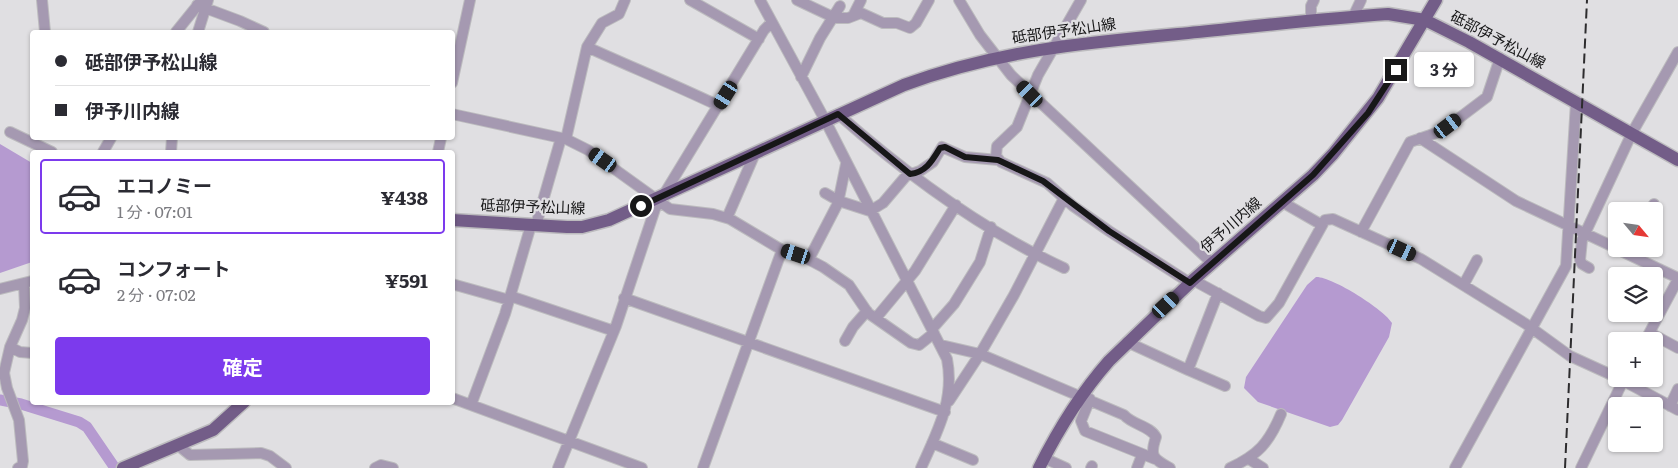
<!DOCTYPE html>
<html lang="ja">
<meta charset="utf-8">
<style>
body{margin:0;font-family:Literata,"Noto Sans JP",serif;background:#f7f7f7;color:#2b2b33;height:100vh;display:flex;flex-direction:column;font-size:19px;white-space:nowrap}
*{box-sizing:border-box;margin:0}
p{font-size:16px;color:#7c7c81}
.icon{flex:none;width:28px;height:28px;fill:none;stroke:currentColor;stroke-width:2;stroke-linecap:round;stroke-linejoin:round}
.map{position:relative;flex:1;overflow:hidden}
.side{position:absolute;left:30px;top:150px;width:425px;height:255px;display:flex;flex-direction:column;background:#fff;border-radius:5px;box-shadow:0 1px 4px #0004}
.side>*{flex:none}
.banner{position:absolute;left:30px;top:30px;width:425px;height:110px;border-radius:5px;box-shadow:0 1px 4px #0004;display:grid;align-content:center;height:110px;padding:0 25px;background:#fff}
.needle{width:32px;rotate:119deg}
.tools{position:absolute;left:1608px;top:202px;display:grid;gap:10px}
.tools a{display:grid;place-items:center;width:55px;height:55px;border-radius:5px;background:#fff;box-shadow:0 1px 4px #0004;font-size:25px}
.end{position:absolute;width:22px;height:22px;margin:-11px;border:6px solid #171718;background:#fff;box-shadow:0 0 0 2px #fff}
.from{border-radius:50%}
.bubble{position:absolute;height:35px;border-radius:5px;background:#fff;box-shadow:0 1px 4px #0004;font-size:16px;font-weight:700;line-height:35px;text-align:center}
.car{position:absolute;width:15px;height:30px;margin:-15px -8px;border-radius:6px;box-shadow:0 0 4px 1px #0007;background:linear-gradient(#222 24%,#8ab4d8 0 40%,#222 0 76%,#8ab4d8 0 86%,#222 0)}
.banner b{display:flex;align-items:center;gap:18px;height:48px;font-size:19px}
.banner b+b{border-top:1px solid #e1e1e2}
.banner i{width:12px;height:12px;background:#2b2b33}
ul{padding:9px 0 0;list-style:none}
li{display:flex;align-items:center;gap:15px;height:75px;margin:0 10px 8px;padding:0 15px;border:2px solid transparent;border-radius:5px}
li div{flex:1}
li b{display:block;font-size:19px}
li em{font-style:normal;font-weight:700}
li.selected{border-color:#7c3aed}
li>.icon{width:45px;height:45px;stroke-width:1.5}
.button{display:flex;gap:10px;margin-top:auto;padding:10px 25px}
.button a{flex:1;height:58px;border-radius:5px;background:#7c3aed;color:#fff;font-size:20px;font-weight:700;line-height:58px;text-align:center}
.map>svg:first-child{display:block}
.water{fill:#b59ad0}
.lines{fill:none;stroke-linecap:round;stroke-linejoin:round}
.river{stroke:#b59ad0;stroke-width:11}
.minor-casing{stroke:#bcbbbe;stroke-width:12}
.major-casing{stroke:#bcbbbe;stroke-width:15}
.minor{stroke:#a599b1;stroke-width:10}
.major{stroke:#735d88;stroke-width:12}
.rail{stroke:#2d2c2e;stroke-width:2;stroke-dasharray:10 5;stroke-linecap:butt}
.route{stroke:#171718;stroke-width:6}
.labels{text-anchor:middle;stroke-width:4.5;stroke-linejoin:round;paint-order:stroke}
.street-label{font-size:15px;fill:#171718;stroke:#e0dfe2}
</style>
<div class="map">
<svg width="1678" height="468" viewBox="0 0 1678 468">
<rect width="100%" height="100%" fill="#e0dfe2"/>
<path class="water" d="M0 144 32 163V262L0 273Z
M1316 277C1331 276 1385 310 1392 323L1389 337 1342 420 1338 425 1330 427 1258 402 1244 388 1246 377 1307 285Z"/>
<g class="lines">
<path class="river" d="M0 400 21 404 79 422 87 427 115 468"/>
<defs>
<path id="minor" d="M42 0 45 32
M690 0 759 39
M760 0 825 120 947 359C955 400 937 432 921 468
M797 0 835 18H848L861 13 883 23H897L910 28 916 23 929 0
M959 0 980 35 1011 75 1212 263
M1081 0 1038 75 1017 127 997 146 996 156 1001 162 1047 183 1073 206 1109 231 1190 283
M197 5 240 21 264 32
M854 14 861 0
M1353 17 1361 0
M1311 20V6L1314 0
M176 32 201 1
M198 32 208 0
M587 47C631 67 675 85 719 106
M801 77 820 38 840 6
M452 83 470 0
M452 114 566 139 588 150 670 209 713 214 730 219 782 250 804 257 823 267 849 285 868 313 911 343 919 345 934 333
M838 114C906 174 982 230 1064 268
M10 132 52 152
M1420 138 1516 201 1616 248
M566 139 587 47 602 23 619 14 625 0
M103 152 111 138
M171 152 172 138
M438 152 441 138
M825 193 839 201 870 211 883 203 906 176 920 171 933 162 942 147 965 157 998 160
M1282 202 1322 225
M1650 211 1654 204
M727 218 753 158 752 154
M536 225 561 138
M1361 232 1410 142 1442 131 1487 97 1500 58
M1617 249 1678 278
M809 259 838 203 846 164
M1589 268 1582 264 1580 260 1582 240 1632 133 1678 52
M1193 280 1259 316 1266 318 1279 303 1325 220 1333 219 1421 259 1526 324 1570 356 1616 377
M452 284 509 300
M1464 284 1477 260
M0 289 32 281
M510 296 614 331
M624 298 945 412
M876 318 915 271 956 205
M932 329 954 304 980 262 991 227
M1650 333 1678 348
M845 341 853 327 867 311
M1645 341 1678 279
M1127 342 1188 370 1218 293
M941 345 980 354 1124 415C1133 425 1150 426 1156 437 1149 457 1154 459 1170 468
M10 347 20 352 32 353
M1188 370 1225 386
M1620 379 1678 410
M452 398 642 468
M1090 399 1081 421 1085 431 1155 459
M949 401 980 354 1014 295 1064 198
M471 405 505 314 531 225
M1670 406 1678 389
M932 443 973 460
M179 446 190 455 261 453 270 456 286 468
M1044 458 1066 468
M1249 459 1263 468
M18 468 22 466 23 461 19 420 7 388 4 373 10 347 22 320 25 308 24 284
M375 468 381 465 393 468
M558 468 616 326 655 209 764 30 771 23
M703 468 782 250
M1091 468 1092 466
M1137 468 1142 455
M1230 468C1258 455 1269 443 1281 414
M1455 468 1566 266 1576 102
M1581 468 1624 379"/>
<path id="major" d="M452 220 567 227H582L609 220 904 85C996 51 1081 43 1178 34 1248 27 1318 19 1388 14L1425 20 1469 42 1678 160
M123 468 213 430 244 402
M1039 468C1058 430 1080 394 1109 361L1193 280 1313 175 1333 154 1378 98 1436 0"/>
</defs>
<use href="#minor" class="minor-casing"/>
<use href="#major" class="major-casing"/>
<use href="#minor" class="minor"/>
<use href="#major" class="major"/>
<path class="rail" d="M1565 468 1587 0"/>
</g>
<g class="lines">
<path class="route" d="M641 206 838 114 910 174C926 172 932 161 940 148L945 147 965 157 998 160 1043 181 1109 231 1190 283 1313 175 1368 113 1396 70"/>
</g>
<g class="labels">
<g class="street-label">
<text transform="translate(1064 31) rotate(-8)" y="5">砥部伊予松山線</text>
<text transform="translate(1498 40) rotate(28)" y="5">砥部伊予松山線</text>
<text transform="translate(533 207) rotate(2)" y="5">砥部伊予松山線</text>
<text transform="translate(1231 225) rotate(-41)" y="5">伊予川内線</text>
</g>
</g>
</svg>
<div class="tools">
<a><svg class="needle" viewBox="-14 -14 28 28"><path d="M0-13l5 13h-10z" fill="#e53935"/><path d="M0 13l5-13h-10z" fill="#7c7c81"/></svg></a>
<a><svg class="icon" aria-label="layers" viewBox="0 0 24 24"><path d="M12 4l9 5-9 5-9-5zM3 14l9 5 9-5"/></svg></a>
<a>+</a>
<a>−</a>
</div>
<i class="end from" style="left:641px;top:206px"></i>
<i class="end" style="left:1396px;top:70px"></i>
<div class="bubble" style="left:1414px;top:52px;width:60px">3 分</div>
<i class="car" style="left:1030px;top:94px;rotate:316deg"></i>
<i class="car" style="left:726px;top:95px;rotate:212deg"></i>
<i class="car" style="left:1448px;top:126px;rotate:53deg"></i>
<i class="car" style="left:603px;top:160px;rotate:305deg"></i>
<i class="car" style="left:1402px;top:250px;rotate:115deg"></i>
<i class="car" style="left:796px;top:254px;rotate:288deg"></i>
<i class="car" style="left:1166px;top:305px;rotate:47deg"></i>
<div class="banner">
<b><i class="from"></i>砥部伊予松山線</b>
<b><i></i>伊予川内線</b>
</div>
<section class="side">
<ul>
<li class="selected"><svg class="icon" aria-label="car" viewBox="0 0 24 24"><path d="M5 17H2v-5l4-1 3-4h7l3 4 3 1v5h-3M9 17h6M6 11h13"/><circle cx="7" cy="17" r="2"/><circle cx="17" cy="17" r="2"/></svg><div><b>エコノミー</b><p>1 分 · 07:01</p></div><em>¥438</em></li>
<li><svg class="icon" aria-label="car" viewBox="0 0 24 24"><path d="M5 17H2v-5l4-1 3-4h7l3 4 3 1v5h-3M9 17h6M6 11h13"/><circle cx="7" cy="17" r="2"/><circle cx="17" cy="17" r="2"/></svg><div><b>コンフォート</b><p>2 分 · 07:02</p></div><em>¥591</em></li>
</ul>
<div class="button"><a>確定</a></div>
</section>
</div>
